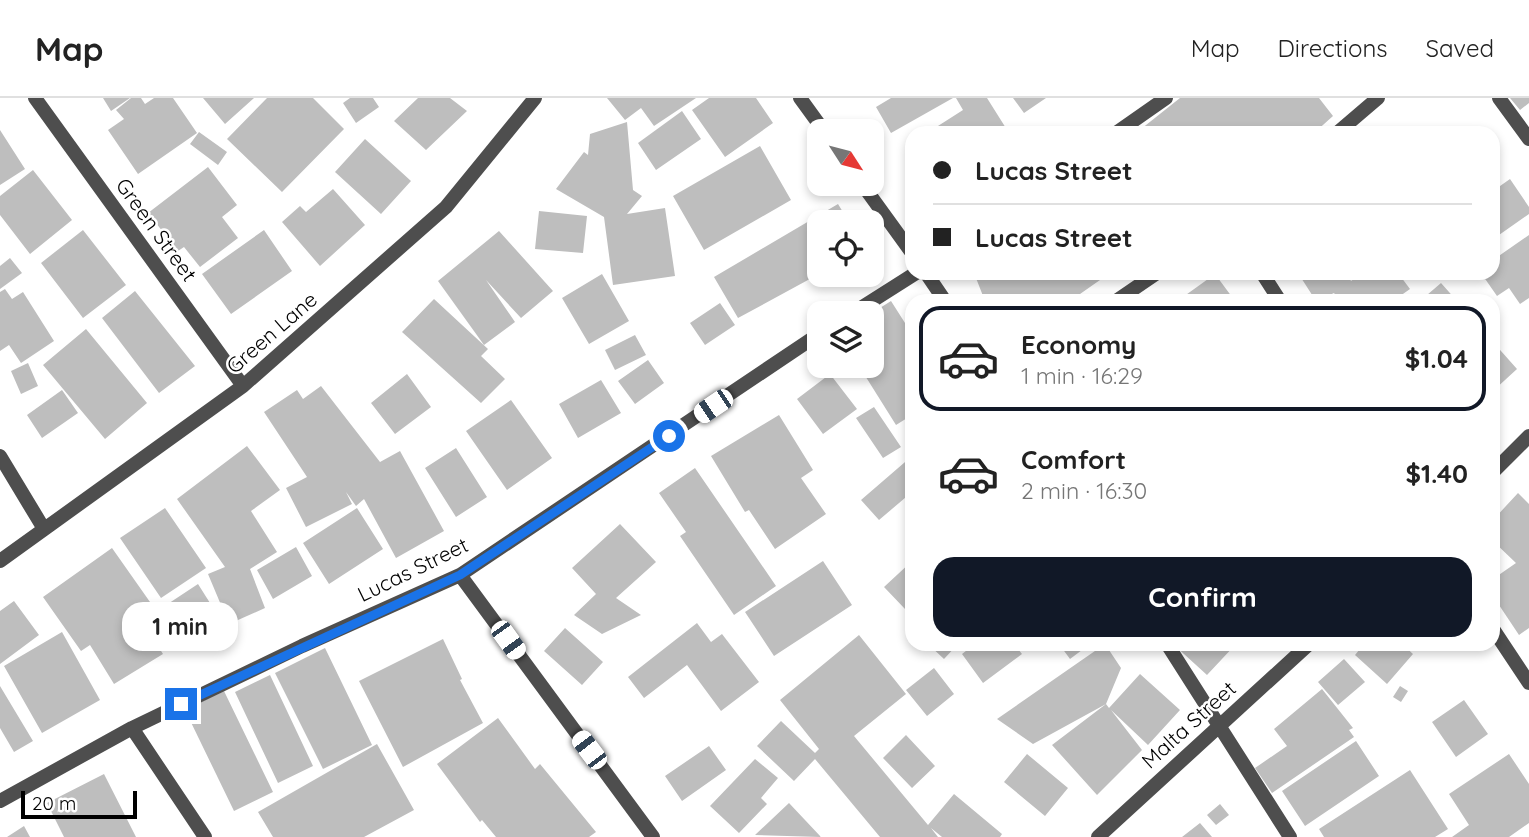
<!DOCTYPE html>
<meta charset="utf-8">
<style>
body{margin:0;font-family:Quicksand,sans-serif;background:#f6f6f6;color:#222;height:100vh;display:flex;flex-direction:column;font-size:26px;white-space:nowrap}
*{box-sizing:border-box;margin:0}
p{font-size:23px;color:#767676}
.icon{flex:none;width:38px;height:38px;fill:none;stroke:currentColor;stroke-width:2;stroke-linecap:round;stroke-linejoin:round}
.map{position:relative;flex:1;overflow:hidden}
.details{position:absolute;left:905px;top:196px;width:595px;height:357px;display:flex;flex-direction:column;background:#fff;border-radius:21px;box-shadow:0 4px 10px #0003}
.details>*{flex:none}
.guide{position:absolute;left:905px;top:28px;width:595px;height:154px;border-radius:21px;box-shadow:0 4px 10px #0003;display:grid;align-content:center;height:154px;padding:0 28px;background:#fff}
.needle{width:46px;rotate:126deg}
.fabs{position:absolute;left:807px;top:21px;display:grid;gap:14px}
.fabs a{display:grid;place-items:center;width:77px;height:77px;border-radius:14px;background:#fff;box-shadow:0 4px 10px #0003;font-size:35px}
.scale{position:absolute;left:21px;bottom:18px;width:116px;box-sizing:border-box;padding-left:7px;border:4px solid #000;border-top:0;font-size:19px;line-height:24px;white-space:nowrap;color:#000;-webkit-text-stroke:5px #fff;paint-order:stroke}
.end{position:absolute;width:32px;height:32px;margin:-16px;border:9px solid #1a73e8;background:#fff;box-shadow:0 0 0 4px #fff}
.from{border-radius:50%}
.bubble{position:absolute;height:49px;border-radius:21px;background:#fff;box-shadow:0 4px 10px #0003;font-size:23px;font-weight:700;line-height:49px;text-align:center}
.car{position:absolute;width:21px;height:42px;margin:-21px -10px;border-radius:9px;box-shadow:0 0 5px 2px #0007;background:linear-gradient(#fff 24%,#345 0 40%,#fff 0 76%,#345 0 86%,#fff 0)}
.guide b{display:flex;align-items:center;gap:24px;height:66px;font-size:26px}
.guide b+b{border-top:2px solid #e0e0e0}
.guide i{width:18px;height:18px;background:#222}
ul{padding:12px 0 0;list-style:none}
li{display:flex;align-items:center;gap:21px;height:105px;margin:0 14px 10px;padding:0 14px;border:4px solid transparent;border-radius:21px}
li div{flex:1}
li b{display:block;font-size:26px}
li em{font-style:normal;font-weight:700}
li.selected{border-color:#111827}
li>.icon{width:63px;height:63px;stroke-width:1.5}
.cta{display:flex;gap:14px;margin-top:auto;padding:14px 28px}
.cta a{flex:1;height:80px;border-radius:21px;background:#111827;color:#fff;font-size:28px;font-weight:700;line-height:80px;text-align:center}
header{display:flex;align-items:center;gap:42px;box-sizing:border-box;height:98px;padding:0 35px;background:#fff;border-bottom:2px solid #e0e0e0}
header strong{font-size:33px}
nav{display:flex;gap:38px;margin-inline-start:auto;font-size:24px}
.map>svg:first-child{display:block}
.building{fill:#bebebe}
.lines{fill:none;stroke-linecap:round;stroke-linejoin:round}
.street{stroke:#4e4e4e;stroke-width:14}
.route{stroke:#1a73e8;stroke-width:9}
.labels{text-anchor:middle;stroke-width:5;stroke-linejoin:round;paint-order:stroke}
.street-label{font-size:21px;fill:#000;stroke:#fff}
</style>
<header>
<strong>Map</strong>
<nav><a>Map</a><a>Directions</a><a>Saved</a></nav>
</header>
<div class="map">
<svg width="1529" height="739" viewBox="0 0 1529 739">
<rect width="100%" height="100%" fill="#fff"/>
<path class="building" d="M103 0H130L111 13Z
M131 0H141L145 6 154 0H173L197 35 138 76 108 32 124 21 116 12Z
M203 0H254L225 26Z
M267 0H313L344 31 282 94 227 41Z
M350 0H373L379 9 356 25 343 5Z
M418 0H450L467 13 426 52 394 23Z
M607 0H696L654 28 641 10 625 22Z
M709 0H756L773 25 725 59 692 12Z
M891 0H953L891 35 876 9Z
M956 0H987L1009 35H927L963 12Z
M1013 0H1046L1024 15Z
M1180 0H1319L1333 18 1314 35H1136Z
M1510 0H1529V5L1520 12Z
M682 13 701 41 656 72 638 45Z
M627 24 633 92 642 98 627 116 665 110 675 178 613 187 604 119 556 91 584 54 588 57 590 36Z
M0 32 25 71 0 87Z
M199 34 227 54 218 67 190 46Z
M365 41 411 83 381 116 335 74Z
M760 48 791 102 704 152 673 98Z
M208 69 237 107 222 119 238 140 200 169 184 149 178 153 148 115Z
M33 72 72 122 30 156 0 117V98Z
M1510 81 1529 109V116L1499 137 1493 127V93Z
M333 91 365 127 320 168 282 124 300 108 306 114Z
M838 106 849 124H819V176L738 220 714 179Z
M539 113 587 118 583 155 535 151Z
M83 132 126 187 83 220 41 165Z
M264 132 292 173 231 216 202 176Z
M499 133 553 193 521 220 486 182 515 224 484 247 438 183Z
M1529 137V200L1520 206 1509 190 1497 198 1481 175H1493V162Z
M10 160 22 175 0 191V168Z
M974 175H1110L1070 203H985Z
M1298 175H1347L1351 183 1362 175H1398L1410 191 1393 203H1340L1334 195 1316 203Z
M602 176 629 223 589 246 562 200Z
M1215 176 1235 203H1178L1183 199Z
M1441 185 1457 203H1420Z
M5 191 12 201 23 194 54 243 21 265 9 247 0 253V194Z
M135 193 195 268 159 295 102 220Z
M434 201 488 251 481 258 505 281 481 305 402 234Z
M891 203 912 236V317L896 327 859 268H872V215Z
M720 205 735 227 705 247 690 225Z
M86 231 147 305 105 341 43 267Z
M635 237 646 257 615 272 605 252Z
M1493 244 1517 271 1493 293Z
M648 262 664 285 635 306 618 283Z
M28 265 38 288 21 296 11 273Z
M407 276 431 309 395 336 371 305Z
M830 276 857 311 823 336 797 301Z
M601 282 621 315 578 340 559 306Z
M321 288 380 364 400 353 444 433 396 460 364 401 356 408 346 394 352 406 306 429 286 390 307 379 264 314 297 292 303 301Z
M62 292 78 315 42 340 27 317Z
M511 302 552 360 507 392 466 333Z
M874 309 901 349 883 360 856 320Z
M779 317 813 372 801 380 826 416 775 451 749 412 745 414 711 358Z
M247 348 280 392 251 413 277 454 250 471 265 510 229 526 208 476 225 469 177 401Z
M456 350 487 399 456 419 425 370Z
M912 358V394L879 422 861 402Z
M695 370 776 488 734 517 680 438 686 434 659 395Z
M1518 395 1529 406V530L1519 537 1493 498V481L1516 465 1493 443V422Z
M165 410 206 470 161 500 120 440Z
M357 410 383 451 329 486 303 445Z
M620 426 656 464 616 500 641 517 602 536 574 517 596 496 572 470Z
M296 449 312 478 273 501 257 472Z
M112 450 150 504 136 514 142 523 198 486 210 505 154 542 163 556 114 586 90 547 81 553 43 499Z
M823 463 852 507 774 558 745 514Z
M912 463V505L905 511 884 489Z
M14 503 39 537 0 566V513Z
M697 525 711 544 722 536 759 584 721 613 687 567 644 600 628 579Z
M565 530 603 564 582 587 544 553Z
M62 534 100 602 42 635 4 568Z
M859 537 906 596 854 638 928 727 954 696 1002 736 1000 739H942L931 730 938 739H880L815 661 794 683 757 648 781 623 815 655 819 651 780 602Z
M443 541 462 581 460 582 483 625 403 669 359 583Z
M928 546H958L944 561Z
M975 546H1014L1022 556 983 585 962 556Z
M1059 546H1090L1070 561Z
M1105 546 1121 570 1106 606 1109 610 1140 576 1180 612 1148 647 1111 612 1142 652 1097 697 1052 647 1106 606 1033 646 997 621Z
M1173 546H1236L1207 577Z
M1364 546H1402L1413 556 1387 586 1355 557Z
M325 550 372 647 323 671 275 575Z
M1344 561 1365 584 1338 607 1318 584Z
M934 570 954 596 927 618 906 592Z
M270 577 313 668 278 685 235 594Z
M0 588 33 643 14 654 0 630Z
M1400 588 1408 593 1401 604 1393 599Z
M1322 591 1353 630 1349 632 1354 639 1272 695 1255 670 1287 648 1274 631Z
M224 593 273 694 234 713 185 612Z
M1464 602 1488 636 1456 659 1432 624Z
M498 620 535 671 540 666 596 734 589 739H496L482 722 480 724 437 666Z
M906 637 935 668 912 690 883 660Z
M1356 643 1379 678 1305 728 1282 693Z
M377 646 414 712 364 739H273L258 714Z
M709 648 726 672 682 703 665 678Z
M1027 656 1068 690 1045 718 1004 684Z
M1509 656 1529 686V725L1509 739H1452L1469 727 1449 696Z
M755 661 778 680 761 700 767 706 739 735 710 708Z
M1410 672 1448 731 1435 739H1324L1319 731Z
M104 676 136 739H64L47 705Z
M789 705 821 739 755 737Z
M1220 706 1229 717 1216 727 1207 717Z
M1200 725 1212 739H1182Z
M24 728 30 739H7Z"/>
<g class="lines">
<path class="street" d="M35 0 243 288
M800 0 824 33
M1499 0 1529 41
M1116 35 1166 0
M1337 35 1378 0
M862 86 912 155
M926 175 945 203
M1262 175 1280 203
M1116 203 1157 175
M853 215 916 175
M0 358 44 431
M1493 374 1529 338
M0 463 243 288 446 109 535 0
M460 477 653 739
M1493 531 1529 585
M1167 546 1290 739
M132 630 205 739
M0 703 132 630 302 548 460 477 819 236
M1098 739 1309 546"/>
</g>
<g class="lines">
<path class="route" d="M181 606 460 477 669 338"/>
</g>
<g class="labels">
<g class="street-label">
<text transform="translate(156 132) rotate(54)" y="7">Green Street</text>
<text transform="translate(272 235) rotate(-41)" y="7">Green Lane</text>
<text transform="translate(413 472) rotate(-26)" y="7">Lucas Street</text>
<text transform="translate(1189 627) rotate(-42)" y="7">Malta Street</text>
</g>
</g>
</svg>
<div class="fabs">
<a><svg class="needle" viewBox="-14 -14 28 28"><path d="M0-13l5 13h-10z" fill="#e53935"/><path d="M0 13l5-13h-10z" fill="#767676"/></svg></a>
<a><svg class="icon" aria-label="locate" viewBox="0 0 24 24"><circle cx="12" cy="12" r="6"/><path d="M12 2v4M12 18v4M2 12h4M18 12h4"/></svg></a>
<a><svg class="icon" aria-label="layers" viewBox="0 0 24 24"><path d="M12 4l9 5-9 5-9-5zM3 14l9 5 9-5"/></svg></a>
</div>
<div class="scale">20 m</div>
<i class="end from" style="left:669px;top:338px"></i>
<i class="end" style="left:181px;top:606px"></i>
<div class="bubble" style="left:122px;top:504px;width:116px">1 min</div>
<i class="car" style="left:713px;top:308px;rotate:236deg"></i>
<i class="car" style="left:508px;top:542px;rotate:144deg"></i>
<i class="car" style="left:589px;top:652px;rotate:323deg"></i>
<div class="guide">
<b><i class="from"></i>Lucas Street</b>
<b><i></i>Lucas Street</b>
</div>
<section class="details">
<ul>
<li class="selected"><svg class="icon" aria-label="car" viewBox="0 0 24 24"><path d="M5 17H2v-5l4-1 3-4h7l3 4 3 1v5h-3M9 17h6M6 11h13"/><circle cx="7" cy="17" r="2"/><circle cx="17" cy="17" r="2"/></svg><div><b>Economy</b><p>1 min · 16:29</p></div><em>$1.04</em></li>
<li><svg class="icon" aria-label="car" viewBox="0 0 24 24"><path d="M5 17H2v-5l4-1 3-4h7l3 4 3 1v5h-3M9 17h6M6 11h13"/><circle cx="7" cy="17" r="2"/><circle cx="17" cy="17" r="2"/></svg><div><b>Comfort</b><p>2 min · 16:30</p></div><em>$1.40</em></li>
</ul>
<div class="cta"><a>Confirm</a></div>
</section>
</div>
